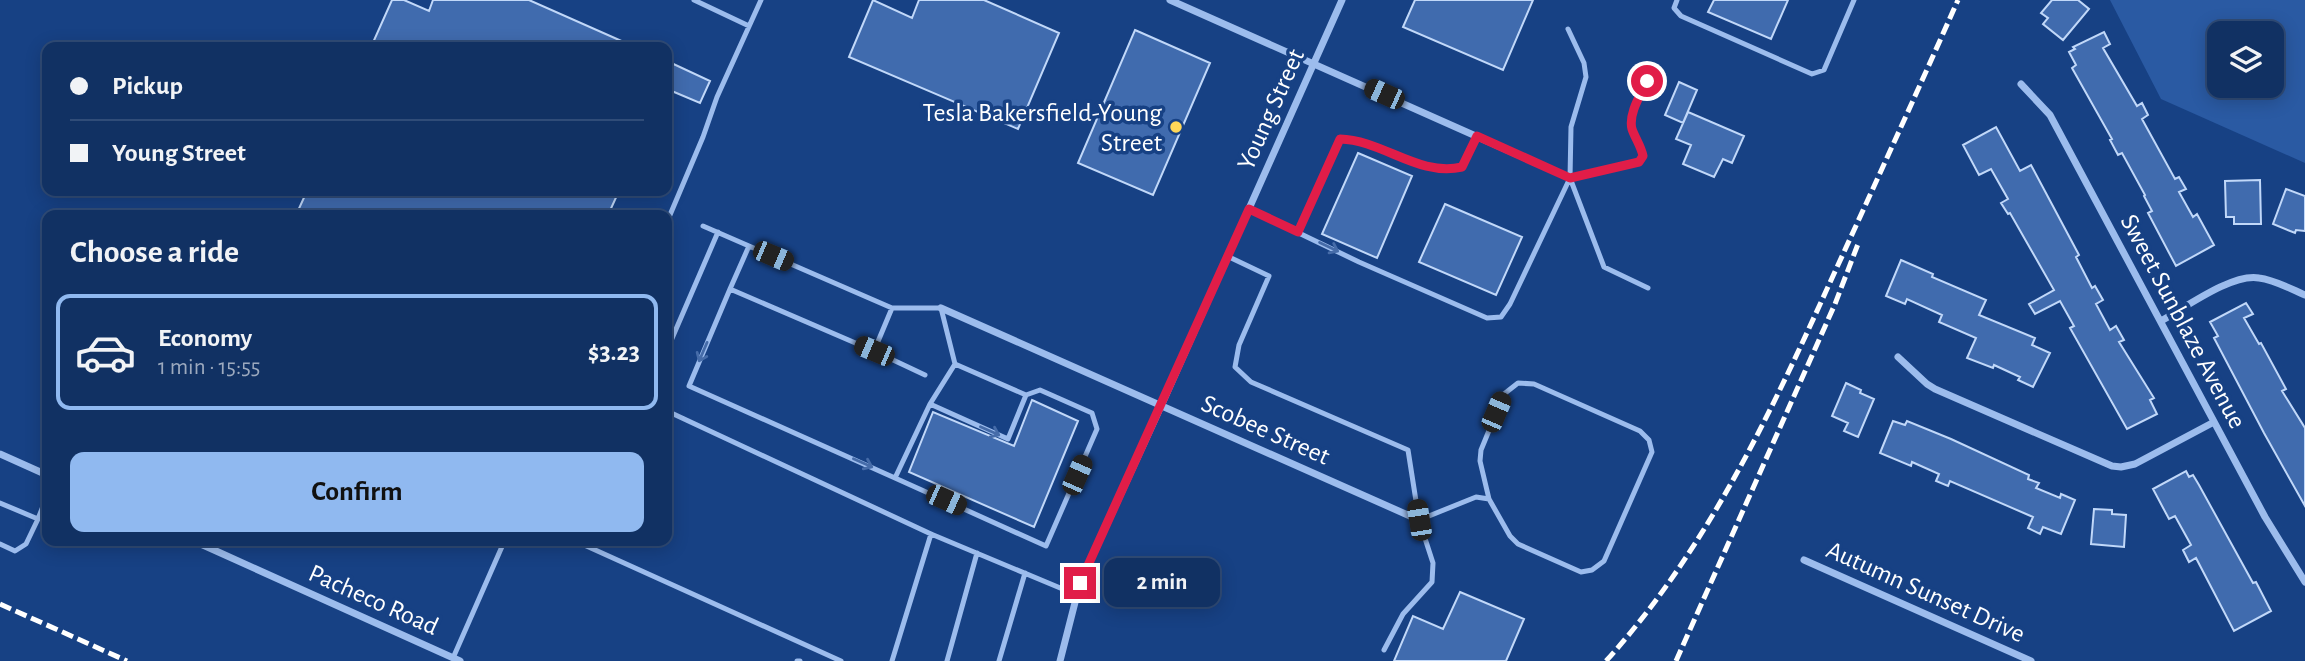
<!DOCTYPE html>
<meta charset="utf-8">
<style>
body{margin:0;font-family:"Alegreya Sans",sans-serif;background:#1e3d6c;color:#f1f3f6;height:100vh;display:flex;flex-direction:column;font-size:26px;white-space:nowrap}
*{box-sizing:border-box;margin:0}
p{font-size:23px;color:#9ca9be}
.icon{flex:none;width:38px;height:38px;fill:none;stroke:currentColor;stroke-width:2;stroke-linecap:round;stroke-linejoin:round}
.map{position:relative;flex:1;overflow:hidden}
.panel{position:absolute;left:42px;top:210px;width:630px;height:336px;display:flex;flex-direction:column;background:#113163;border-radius:14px;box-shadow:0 4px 18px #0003,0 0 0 2px #304c78}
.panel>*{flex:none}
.hud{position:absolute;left:42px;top:42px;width:630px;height:154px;border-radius:14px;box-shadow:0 4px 18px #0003,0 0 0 2px #304c78;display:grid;align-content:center;height:154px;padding:0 28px;background:#113163}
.controls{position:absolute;left:2207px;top:21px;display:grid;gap:14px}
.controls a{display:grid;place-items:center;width:77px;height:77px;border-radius:14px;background:#113163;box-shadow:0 4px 18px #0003,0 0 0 2px #304c78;font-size:35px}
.end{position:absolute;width:32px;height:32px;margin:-16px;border:9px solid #e11d48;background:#fff;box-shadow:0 0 0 4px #fff}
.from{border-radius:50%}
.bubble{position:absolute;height:49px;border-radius:14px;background:#113163;box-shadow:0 4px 18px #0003,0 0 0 2px #304c78;font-size:23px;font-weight:700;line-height:49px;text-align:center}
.car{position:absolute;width:21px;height:42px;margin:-21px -10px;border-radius:9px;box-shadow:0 0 5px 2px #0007;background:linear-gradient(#222 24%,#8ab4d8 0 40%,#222 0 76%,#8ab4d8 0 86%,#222 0)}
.hud b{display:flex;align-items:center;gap:24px;height:66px;font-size:26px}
.hud b+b{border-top:2px solid #304c78}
.hud i{width:18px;height:18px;background:#f1f3f6}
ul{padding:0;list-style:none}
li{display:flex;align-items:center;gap:21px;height:116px;margin:0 14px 10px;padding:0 14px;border:4px solid transparent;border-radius:14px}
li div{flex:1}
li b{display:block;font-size:26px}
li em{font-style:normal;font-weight:700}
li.selected{border-color:#90b9f0}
li>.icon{width:63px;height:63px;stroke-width:1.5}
h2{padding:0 28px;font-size:32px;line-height:84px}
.cta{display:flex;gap:14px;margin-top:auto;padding:14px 28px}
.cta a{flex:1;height:80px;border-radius:14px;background:#90b9f0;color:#111;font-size:28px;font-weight:700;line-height:80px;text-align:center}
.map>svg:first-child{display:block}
.green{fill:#2a5aa3;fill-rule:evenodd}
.building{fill:#406bae;stroke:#c1d8f9;stroke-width:2}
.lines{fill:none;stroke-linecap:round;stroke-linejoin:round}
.lane{stroke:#9cbced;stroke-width:5}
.street{stroke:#9cbced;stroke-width:7}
.rail{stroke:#fff;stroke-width:5;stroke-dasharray:12 5;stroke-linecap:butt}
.oneway{stroke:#466ca9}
.route{stroke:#e11d48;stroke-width:9}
.poi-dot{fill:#ffd758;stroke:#174184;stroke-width:2.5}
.labels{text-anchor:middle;stroke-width:7;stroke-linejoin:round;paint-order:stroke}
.street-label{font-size:26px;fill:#fff;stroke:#174184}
.poi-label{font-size:26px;fill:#fff;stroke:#174184;text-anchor:end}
</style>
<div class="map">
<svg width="2305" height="661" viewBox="0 0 2305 661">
<rect width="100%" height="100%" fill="#174184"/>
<path class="green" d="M2110 0H2305V163L2161 99ZM2219 33H2272V86H2219Z"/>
<path class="building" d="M392 0H404L429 11 433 0H529L635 47H371Z
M873 0 912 18 919 0H984L1059 33 1018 129 849 57Z
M1415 0H1533L1503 70 1403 27Z
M1714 0H1788L1771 39 1708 12Z
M2052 0H2078L2089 9 2063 40 2043 24 2048 18 2041 13Z
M1135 30 1210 63 1153 195 1078 163Z
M2104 32 2110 44 2103 48 2137 106 2142 103 2148 115 2142 119 2175 179 2179 177 2186 189 2179 192 2193 217 2197 214 2214 245 2176 266 2148 213 2152 211 2144 196 2145 195 2122 153 2118 155 2110 140 2112 139 2072 68 2076 65 2069 52 2075 49 2073 47Z
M667 61 710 81 700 103 667 89Z
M1679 82 1697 90 1683 123 1665 115Z
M1688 112 1744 136 1732 163 1723 159 1714 177 1683 164 1691 145 1676 139Z
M1996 127 2020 171 2031 165 2079 255 2076 257 2092 288 2095 286 2103 300 2096 304 2110 330 2116 326 2124 340 2119 342 2154 398 2150 400 2157 414 2127 429 2070 328 2074 326 2060 301 2035 314 2029 304 2054 290 2010 213 2008 214 2001 203 2008 199 1991 169 1979 175 1963 145Z
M1358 153 1412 176 1377 258 1322 234Z
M2260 180 2261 224H2234V217H2226L2225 181Z
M2286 189 2305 196V231L2296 230 2295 233 2273 224Z
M307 191H619L608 215H296Z
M1445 204 1522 237 1496 295 1419 262Z
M1901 260 1933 274 1932 277 1986 300 1979 315 2035 338 2032 345 2050 353 2033 387 2018 380 2020 377 1994 365 1993 368 1967 358 1976 338 1939 322 1942 315 1907 299 1905 304 1886 296Z
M2246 303 2253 314 2244 318 2259 344 2261 343 2286 389 2282 391 2305 428V506L2264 433 2214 338 2218 336 2210 322Z
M1846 383 1861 390 1860 393 1874 399 1858 437 1844 431 1848 423 1832 416Z
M1032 400 1078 421 1034 527 909 472 933 412 1014 446Z
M1893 421 1905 425 1907 421 1951 439 2029 475 2028 479 2039 483 2036 488 2060 498 2061 494 2075 500 2061 534 2043 527 2040 534 2028 528 2033 517 1950 481 1948 486 1936 481 1939 474 1912 462 1911 466 1880 453Z
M2186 471 2189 477 2193 475 2199 485 2253 583 2256 582 2271 611 2234 631 2196 558 2189 562 2183 550 2191 545 2175 516 2169 519 2153 489Z
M2094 509 2112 510V514L2126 515 2124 547 2091 544Z
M1460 592 1524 619 1506 661H1394L1413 616 1443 629Z"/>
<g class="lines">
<path class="lane" d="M694 0 749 26
M1677 0 1674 8 1681 16 1812 74 1824 70 1854 0
M1568 29 1584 63 1586 77 1571 127 1570 178 1604 267 1648 288
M1249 209 1359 262 1487 318 1501 317 1510 304 1570 178 1639 162 1643 156C1641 146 1635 138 1632 129 1628 113 1641 94 1647 81
M667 222 703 137 717 97 761 0
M703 226 749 246
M1298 232 1341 139C1383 140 1418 177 1462 167L1477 136
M1227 256 1269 276 1239 345 1235 367 1251 382 1408 450 1419 520 1433 563 1432 582 1403 614 1384 650
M730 289 689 386 895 478
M892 308 749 246 730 289 874 351 892 308H941L955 364 930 404 895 478 1046 546 1097 429 1092 413 1040 390 1026 395 955 364
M667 350 718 232
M874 351 925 375
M930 404 1008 439 1026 395
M667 411 931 534 1077 595
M0 503 38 519 47 496
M1419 520 1476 497 1489 499 1510 536 1518 544 1581 572 1592 570 1604 561 1652 452 1649 440 1640 431 1534 384 1518 383 1504 394 1481 450 1480 461 1489 499
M584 541 582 544 841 661
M0 544 15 551 26 544 38 519
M453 658 504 542 500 541
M797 661H800
M892 661 931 534
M947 661 977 553
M999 661 1025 573"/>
<path class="street" d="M1170 0 1570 178
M2021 84 2050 115 2265 517 2305 582
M941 308 1419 520
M2161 321C2185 308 2232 273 2259 278 2275 280 2291 289 2305 295
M1898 357 1927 384 1935 389 2112 466 2121 467 2135 464 2214 422
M0 454 47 475
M194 541 460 661
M1804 560 2031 661
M1060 661 1080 583 1161 406 1342 0"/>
<path class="rail" d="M0 604 127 661
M1606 661C1704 553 1767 421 1827 289 1871 193 1915 97 1958 0
M1676 661 1835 304 1858 244"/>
</g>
<defs><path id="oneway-shaft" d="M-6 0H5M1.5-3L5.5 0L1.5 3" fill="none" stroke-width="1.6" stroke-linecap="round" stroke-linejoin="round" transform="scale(1.75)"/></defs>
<g class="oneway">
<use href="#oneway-shaft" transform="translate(1329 247) rotate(26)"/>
<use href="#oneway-shaft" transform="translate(703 352) rotate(113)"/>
<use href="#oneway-shaft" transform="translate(990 431) rotate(24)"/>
<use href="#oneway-shaft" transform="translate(863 463) rotate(24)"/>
</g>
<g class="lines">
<path class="route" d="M1080 583 1249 209 1298 232 1340 139C1383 140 1418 177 1462 167L1477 136 1570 178 1639 162 1643 156C1641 146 1635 138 1632 129 1628 114 1641 94 1647 81"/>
</g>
<circle class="poi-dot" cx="1176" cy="127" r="7"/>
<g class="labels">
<g class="street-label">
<text transform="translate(1270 109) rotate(-66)" y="9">Young Street</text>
<text transform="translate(2184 321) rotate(62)" y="9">Sweet Sunblaze Avenue</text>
<text transform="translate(1266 429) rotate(24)" y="9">Scobee Street</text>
<text transform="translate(1926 591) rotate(24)" y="9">Autumn Sunset Drive</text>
<text transform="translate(374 599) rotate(24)" y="9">Pacheco Road</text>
</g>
<g class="poi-label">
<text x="1162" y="121">Tesla Bakersfield-Young<tspan x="1162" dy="30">Street</tspan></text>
</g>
</g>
</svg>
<div class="controls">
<a><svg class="icon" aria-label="layers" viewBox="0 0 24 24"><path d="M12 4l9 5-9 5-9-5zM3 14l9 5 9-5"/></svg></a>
</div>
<i class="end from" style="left:1647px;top:81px"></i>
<i class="end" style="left:1080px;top:583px"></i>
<div class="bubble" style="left:1104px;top:558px;width:116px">2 min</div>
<i class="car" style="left:1384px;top:94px;rotate:294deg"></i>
<i class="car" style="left:773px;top:256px;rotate:113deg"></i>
<i class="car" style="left:874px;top:351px;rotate:293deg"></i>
<i class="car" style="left:1496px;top:412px;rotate:23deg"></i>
<i class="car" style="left:1077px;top:475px;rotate:24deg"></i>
<i class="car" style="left:946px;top:500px;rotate:114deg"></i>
<i class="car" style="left:1419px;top:520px;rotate:351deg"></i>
<div class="hud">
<b><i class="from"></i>Pickup</b>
<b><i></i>Young Street</b>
</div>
<section class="panel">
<h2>Choose a ride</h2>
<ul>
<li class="selected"><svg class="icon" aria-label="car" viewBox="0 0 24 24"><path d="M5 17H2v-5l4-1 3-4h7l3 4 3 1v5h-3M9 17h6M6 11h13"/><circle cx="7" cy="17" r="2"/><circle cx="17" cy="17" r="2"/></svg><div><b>Economy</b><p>1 min · 15:55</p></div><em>$3.23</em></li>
</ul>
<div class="cta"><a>Confirm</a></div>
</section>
</div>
